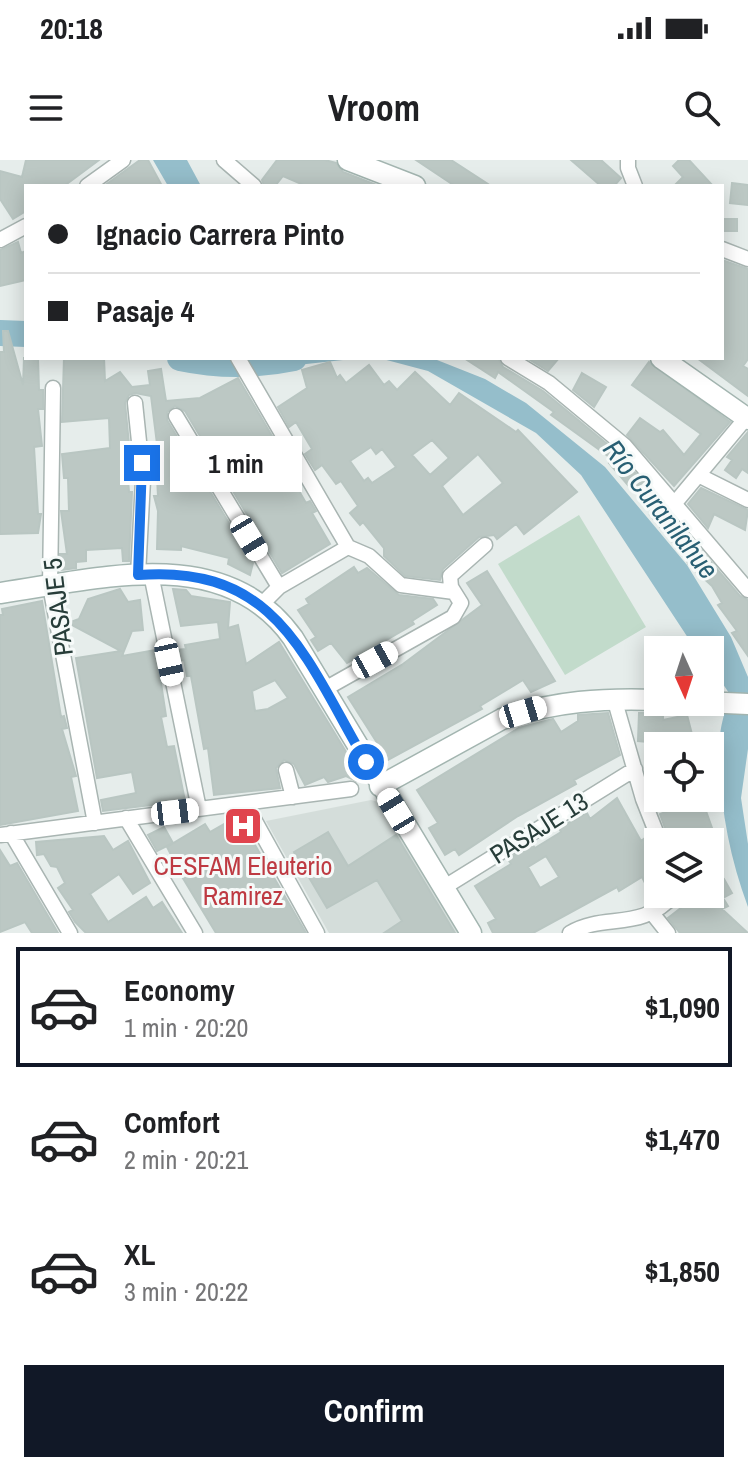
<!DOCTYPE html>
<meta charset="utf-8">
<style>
body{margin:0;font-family:"Archivo Narrow",sans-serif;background:#f6f6f6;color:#202124;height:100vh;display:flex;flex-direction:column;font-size:30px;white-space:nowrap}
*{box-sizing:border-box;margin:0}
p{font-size:26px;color:#757577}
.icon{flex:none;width:44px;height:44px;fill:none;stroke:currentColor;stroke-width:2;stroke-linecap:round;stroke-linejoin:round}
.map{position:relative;height:773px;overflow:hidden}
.sheet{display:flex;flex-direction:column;background:#fff;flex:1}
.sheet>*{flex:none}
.guide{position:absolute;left:24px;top:24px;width:700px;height:176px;border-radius:0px;box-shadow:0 4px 20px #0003;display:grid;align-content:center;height:176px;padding:0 24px;background:#fff}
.needle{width:52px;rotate:177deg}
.fabs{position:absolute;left:644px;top:476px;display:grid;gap:16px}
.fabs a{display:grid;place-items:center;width:80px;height:80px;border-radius:0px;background:#fff;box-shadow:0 4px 20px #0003;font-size:40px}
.end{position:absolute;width:36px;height:36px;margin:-18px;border:10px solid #1a73e8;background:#fff;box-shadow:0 0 0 4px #fff}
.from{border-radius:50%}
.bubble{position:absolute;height:56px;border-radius:0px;background:#fff;box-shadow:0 4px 20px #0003;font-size:26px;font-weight:700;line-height:56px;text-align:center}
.car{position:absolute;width:24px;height:48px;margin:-24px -12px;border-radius:10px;box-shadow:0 0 6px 2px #0007;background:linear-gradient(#fff 24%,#345 0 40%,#fff 0 76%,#345 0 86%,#fff 0)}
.guide b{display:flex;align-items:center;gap:28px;height:76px;font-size:30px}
.guide b+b{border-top:2px solid #e0e0e0}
.guide i{width:20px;height:20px;background:#202124}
ul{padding:14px 0 0;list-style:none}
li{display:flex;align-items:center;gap:24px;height:120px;margin:0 16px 12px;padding:0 8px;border:4px solid transparent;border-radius:0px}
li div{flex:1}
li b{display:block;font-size:30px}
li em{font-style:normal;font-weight:700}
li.on{border-color:#111827}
li>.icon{width:72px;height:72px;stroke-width:1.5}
.button{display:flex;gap:16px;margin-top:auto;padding:16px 24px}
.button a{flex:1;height:92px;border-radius:0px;background:#111827;color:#fff;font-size:32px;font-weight:700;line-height:92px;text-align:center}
.status{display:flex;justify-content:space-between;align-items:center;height:56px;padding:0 40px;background:#fff;direction:ltr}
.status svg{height:22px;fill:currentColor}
header{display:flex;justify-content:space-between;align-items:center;height:104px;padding:0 24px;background:#fff;font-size:36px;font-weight:700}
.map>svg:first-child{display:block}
.built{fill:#d4ddda}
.green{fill:#c2dbcb}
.water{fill:#95becb}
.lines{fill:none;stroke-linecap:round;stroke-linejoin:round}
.river{stroke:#95becb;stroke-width:26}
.building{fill:#bcc8c4;stroke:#b9c6c2;stroke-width:2;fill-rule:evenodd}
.street-casing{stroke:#a9b5b2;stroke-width:17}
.secondary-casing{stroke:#a3b5b0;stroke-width:23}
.street{stroke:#fff;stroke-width:14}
.secondary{stroke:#fff;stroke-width:20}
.route{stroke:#1a73e8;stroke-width:10}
.labels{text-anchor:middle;stroke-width:6;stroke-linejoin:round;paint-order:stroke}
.street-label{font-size:26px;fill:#273d39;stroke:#f6faf9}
.health-label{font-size:26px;fill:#be3a42;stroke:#f6faf9}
.water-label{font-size:28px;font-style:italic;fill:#285f73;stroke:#f6faf9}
</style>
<div class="status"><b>20:18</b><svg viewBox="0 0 49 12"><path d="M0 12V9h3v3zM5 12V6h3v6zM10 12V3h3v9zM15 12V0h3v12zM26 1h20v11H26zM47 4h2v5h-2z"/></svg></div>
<header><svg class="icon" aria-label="menu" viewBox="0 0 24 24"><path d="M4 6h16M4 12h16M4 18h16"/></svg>Vroom<svg class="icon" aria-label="search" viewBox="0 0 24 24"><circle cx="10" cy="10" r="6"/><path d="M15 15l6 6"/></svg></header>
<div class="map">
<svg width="748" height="773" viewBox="0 0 748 773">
<rect width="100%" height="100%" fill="#e6edeb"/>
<path class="built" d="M371 640 386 644 460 773H329L266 661Z"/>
<path class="green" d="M579 355 646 467 565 515 498 404Z"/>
<path class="water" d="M153 0H187L201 26H168Z
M254 198H361L261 209Z
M379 198H432L485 219 526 243 605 307 687 405 731 477 748 517V589L741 638 748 684V747C728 693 717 633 720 576 721 562 727 547 729 533L710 505V490H696L581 315 536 273 428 211Z"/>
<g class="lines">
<path class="river" d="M0 173 26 174
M180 198C218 206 256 206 294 198"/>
</g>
<path class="building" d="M26 0H99L64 26H26V51L13 59 0 39V11L22 17Z
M140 0H148L162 26H104Z
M277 0H325L336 3 343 12 379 26H306L283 16 275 26H264L262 20Z
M416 0H451L491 26H455Z
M571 0H601L621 18 614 26H601Z
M679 0H689L713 26H674L683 17 673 6Z
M732 23 748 25V45L730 43Z
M722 59H737V71H722Z
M18 82 21 93 26 91V120L0 126V90Z
M722 100 748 109V199L743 206 748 209V236L697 198H722Z
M3 171H8L23 225 24 198H38L39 230H43V249H38L42 286 34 287 38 354H41L38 373 0 374V192H4Z
M64 198H104L105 221 120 212 132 227 150 225 148 211 161 209 166 241 200 238 238 218 299 322 295 324 306 343 310 341 316 351 312 353 330 384 282 413 185 251 175 246 167 252V260L253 403 250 415 228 404 229 398 181 386V390L157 389 158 351 154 336H158L157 317 161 316 151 236 135 233 129 235 125 243 131 305 127 306 129 332H132L129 401H123L122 388 86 390V401L76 402V408L60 410V394H67L61 351H69L68 318H64L62 294 110 288 109 258 62 262Z
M464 198H498L503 207 543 231 618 293 643 322 633 331 609 303 612 299 551 255 554 252 498 212 495 218Z
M527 198H559L548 211Z
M330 202 337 218 340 215 346 223 369 205 384 225 389 221 397 230 415 212 450 245 459 233 516 272 518 270 577 332 524 374 516 364 497 379 494 375 479 377 443 409 440 420 405 416 384 396V388L363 362 360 365 350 353 358 346 341 321 336 324 322 305 315 310 305 294 312 289 296 262 289 267 278 247 307 228 302 210ZM432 280 449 298 430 315 412 295ZM371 287 376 294 382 289 396 307 372 323 368 318 364 321 350 301ZM478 294 503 323 463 355 442 326Z
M649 202 730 262 674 326 627 275 640 258 660 272 663 270 684 295 701 274 632 225Z
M582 213 606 227 594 247 573 230Z
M748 272V313L742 309 736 318 725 310 732 300 727 297Z
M701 328 748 350 745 370 714 354 708 368 688 344Z
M663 346 740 436 748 440V496L732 473 737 471 718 445 722 443 712 426 688 404 683 382 677 387 650 355Z
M354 407 358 413 367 408 399 435 433 439 437 445 412 461 414 464 347 503 331 483 318 491 311 480 316 477 298 450 309 444 306 439Z
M487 411 555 521 531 532 523 520 480 546 482 549 388 600 348 537 403 504 482 445 467 423Z
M120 429 128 442 140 440 143 470 132 471 122 496 156 490 166 556 161 557 167 587 174 586 185 641 103 651 101 640 136 633 132 612 97 618 76 498 121 491 68 463 79 459 88 439Z
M173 429 186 430 191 436 230 442 228 468 238 465 246 504 279 482 362 618 356 621 346 616 328 622 324 617 305 625 294 604 284 600 276 608 280 628 214 635 208 588 204 589 191 516H187L184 500 179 501 177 490 186 489 185 485 220 479 218 462 181 466ZM275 520 288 538 268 549 255 551 252 531Z
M42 441 61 557 64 556 67 568 62 569 76 616 71 617 78 651 0 665V455H3L2 449Z
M608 553 620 595 574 620 576 624 518 656 459 695 455 689 445 695 429 668 438 663 417 630 519 568 553 559 561 572 578 561V555Z
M639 553H663V560L687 555 695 586 638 581Z
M617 638 641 681 645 678 658 699V719L646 725 642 717 619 731 617 727 533 773H493L488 763 496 759 475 726 511 704 508 699 532 684 535 688 561 672 559 668 587 653 590 659ZM546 696 559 717 540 728 528 707Z
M673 638H712L715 648 706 651 717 682H670L660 654 676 648Z
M240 655 248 673 306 773H216L181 715 167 687 205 664 210 672Z
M164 667 173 683 157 691 148 675Z
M328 672 348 706 396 675 455 773H384L402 761 377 720 327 748 294 692Z
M104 676 113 690 128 681 150 723 133 734 119 714 90 734 108 762 146 737 153 748 162 742 182 773H86L75 762 69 752 73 750 58 728 65 723 57 707 51 706 44 694 37 695 36 682Z
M0 690 10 706 17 703 58 773H32L25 762 0 772Z
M724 719 732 733 723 738 728 746 722 749 748 773H680L668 758 699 734H710V727Z"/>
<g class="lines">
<defs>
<path id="street" d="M224 0 254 26
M628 0V8L635 26
M87 26 123 0
M0 80 26 66
M722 89 748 99
M238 198 348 387
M508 198 549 223 625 286 748 430
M53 228 50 426 95 663
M135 243 143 320 138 415
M176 256 279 427
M700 316 748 340
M675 343 746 258
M348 387 369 396 401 425 454 432
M151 414 199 649
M262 444 279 427 348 387
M323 530 453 457 461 443 451 427 450 416 485 385
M614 538 643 639 660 682
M286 610 293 637
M245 643 317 773
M126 658 195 773
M11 673 70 773
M0 675 351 629
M443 728 635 609
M652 753 668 773
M570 773C606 752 640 773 675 734"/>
<path id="secondary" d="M348 0 415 26
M661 198 748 259
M0 433C99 419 225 382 293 478L471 773
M703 542 748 544
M380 626 502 559C555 541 603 538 658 540"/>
</defs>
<use href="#street" class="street-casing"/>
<use href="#secondary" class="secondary-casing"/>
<use href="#street" class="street"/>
<use href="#secondary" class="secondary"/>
</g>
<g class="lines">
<path class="route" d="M142 303 138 415C278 404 306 500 366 602"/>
</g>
<defs>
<symbol id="hospital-square" viewBox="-11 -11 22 22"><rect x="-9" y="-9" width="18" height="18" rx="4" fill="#e0444e" stroke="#f6faf9"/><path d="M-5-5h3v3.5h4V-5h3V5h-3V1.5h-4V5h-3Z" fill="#fff"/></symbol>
</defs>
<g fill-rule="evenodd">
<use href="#hospital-square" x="221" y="644" width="44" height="44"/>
</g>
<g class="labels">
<g class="street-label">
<text transform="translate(58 447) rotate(-97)" y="9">PASAJE 5</text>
<text transform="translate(539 668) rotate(-32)" y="9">PASAJE 13</text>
</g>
<g class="health-label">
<text x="243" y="715">CESFAM Eleuterio<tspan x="243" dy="30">Ramirez</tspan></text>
</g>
<g class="water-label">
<text transform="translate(661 349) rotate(52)" y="10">Río Curanilahue</text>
</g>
</g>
</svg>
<div class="fabs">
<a><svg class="needle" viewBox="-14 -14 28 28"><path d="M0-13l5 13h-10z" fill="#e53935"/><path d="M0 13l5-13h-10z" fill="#757577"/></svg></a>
<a><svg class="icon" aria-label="locate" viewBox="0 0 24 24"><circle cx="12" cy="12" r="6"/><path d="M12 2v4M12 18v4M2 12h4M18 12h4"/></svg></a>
<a><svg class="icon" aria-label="layers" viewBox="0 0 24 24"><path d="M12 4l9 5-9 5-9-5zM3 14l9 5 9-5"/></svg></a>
</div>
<i class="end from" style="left:366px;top:602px"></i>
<i class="end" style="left:142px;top:303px"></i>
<div class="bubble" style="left:170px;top:276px;width:132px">1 min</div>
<i class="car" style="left:249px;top:378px;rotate:149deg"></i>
<i class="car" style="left:375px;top:500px;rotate:61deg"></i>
<i class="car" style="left:169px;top:502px;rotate:168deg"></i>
<i class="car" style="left:523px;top:552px;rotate:73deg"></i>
<i class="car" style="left:396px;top:651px;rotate:329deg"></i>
<i class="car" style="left:175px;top:652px;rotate:83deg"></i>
<div class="guide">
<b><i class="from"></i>Ignacio Carrera Pinto</b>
<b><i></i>Pasaje 4</b>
</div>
</div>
<section class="sheet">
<ul>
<li class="on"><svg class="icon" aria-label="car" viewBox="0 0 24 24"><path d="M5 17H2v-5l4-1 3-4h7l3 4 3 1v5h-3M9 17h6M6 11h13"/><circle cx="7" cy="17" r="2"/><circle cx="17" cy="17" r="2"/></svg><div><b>Economy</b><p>1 min · 20:20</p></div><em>$1,090</em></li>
<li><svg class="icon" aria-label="car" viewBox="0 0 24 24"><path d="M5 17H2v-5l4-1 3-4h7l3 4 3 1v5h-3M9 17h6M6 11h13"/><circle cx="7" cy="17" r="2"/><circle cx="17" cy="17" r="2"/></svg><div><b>Comfort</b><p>2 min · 20:21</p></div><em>$1,470</em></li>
<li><svg class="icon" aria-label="car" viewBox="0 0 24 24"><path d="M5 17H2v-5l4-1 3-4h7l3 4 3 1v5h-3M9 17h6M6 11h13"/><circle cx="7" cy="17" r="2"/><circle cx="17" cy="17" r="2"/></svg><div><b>XL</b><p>3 min · 20:22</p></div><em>$1,850</em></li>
</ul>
<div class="button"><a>Confirm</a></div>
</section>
